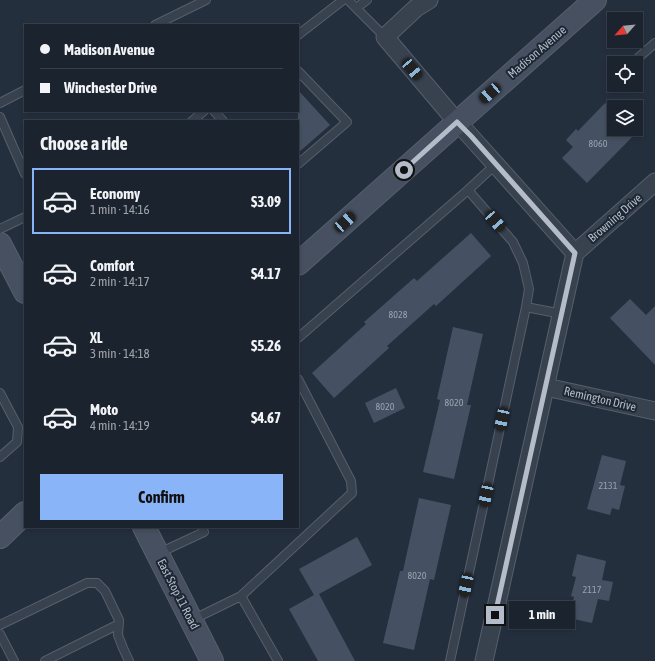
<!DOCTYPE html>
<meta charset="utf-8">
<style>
body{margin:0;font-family:"Asap Condensed",sans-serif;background:#282f3a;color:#f1f3f6;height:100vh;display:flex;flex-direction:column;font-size:15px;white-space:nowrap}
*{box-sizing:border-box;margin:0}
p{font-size:13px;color:#a0a4aa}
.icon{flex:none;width:22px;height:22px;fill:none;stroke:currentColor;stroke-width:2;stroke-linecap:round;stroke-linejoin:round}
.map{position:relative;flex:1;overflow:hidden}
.drawer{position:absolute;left:24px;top:120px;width:275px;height:408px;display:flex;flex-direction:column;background:#1b232e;border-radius:0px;box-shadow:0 2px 6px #0003,0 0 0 1px #39404a}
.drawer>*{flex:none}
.hud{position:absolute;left:24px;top:24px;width:275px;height:88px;border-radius:0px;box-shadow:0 2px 6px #0003,0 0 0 1px #39404a;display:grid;align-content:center;height:88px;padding:0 16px;background:#1b232e}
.needle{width:26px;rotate:243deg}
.controls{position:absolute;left:607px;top:12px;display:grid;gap:8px}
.controls a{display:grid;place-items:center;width:36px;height:36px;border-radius:0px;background:#1b232e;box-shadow:0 2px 6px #0003,0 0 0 1px #39404a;font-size:20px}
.end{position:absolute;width:18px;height:18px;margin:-9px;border:5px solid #b4bcc9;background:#111;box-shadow:0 0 0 2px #111}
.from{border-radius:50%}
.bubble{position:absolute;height:28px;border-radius:0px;background:#1b232e;box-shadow:0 2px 6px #0003,0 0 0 1px #39404a;font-size:13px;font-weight:700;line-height:28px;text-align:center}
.car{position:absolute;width:12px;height:24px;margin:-12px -6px;border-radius:5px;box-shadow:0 0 3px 1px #0007;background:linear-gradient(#222 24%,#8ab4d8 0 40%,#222 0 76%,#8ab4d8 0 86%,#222 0)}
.hud b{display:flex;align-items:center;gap:14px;height:38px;font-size:15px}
.hud b+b{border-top:1px solid #39404a}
.hud i{width:10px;height:10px;background:#f1f3f6}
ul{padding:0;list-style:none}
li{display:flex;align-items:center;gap:12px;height:66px;margin:0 8px 6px;padding:0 8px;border:2px solid transparent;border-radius:0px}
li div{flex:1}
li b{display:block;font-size:15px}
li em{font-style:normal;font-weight:700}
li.selected{border-color:#8ab4f8}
li>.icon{width:36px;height:36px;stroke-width:1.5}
h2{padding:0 16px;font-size:18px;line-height:48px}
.cta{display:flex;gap:8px;margin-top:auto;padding:8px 16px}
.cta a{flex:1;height:46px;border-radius:0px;background:#8ab4f8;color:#111;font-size:16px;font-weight:700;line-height:46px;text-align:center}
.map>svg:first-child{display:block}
.building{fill:#455162}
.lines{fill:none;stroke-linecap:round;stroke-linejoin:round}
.lane-casing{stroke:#565f6c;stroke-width:10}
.street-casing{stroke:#565f6c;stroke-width:19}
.secondary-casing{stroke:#565f6c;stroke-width:24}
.lane{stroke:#38414e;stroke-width:8}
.street{stroke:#38414e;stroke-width:17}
.secondary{stroke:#465061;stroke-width:22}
.route{stroke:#b4bcc9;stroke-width:5}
.labels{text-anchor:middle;stroke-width:4;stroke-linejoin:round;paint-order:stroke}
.number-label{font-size:10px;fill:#98a1af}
.street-label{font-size:12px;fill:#b4bcc9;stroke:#1d2633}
</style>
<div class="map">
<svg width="655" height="661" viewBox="0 0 655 661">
<rect width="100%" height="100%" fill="#242f3e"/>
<path class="building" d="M298 90 330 125 298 153Z
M605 103 614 112V129H640L587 183 562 158 573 147 566 140 576 129 578 131Z
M471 233 491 256 436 306 434 304 387 346 389 348 334 398 312 373 366 324 364 322 414 278 417 281Z
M630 299 646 315 655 306V365L610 318Z
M453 327 483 334 467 405H471L454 479 423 472 440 400 437 399Z
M396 388 405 408 374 423 365 403Z
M602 455 626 461 620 485 625 486 619 510 612 508 610 515 587 509Z
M419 498 451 505 434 580 430 579 414 650 383 643 400 571H403Z
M357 537 372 565 319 594 355 661H318L289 609 314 595 299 569Z
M577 554 606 561 602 580 613 582 609 601 598 599 592 623 569 618 574 597 571 596 576 577 572 576Z"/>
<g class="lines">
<defs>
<path id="lane" d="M348 0 385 37
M356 8 367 0
M155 25 206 0
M298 35 343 0
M638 58 655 43
M298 71 347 122 298 164
M0 103 25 90
M214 111 223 121
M0 117 25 174
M192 121 204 111
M0 229 25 217
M526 307 562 314
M298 338 468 190 496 164
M0 393 18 427 17 442 0 457
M159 553 204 532 202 527
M241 596 278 661
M192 620 241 596 352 493 351 481 298 379
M0 625 87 583H97L105 591 119 620 118 635 123 648 129 661
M0 634 14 661
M45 661 119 624
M450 661 526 307 529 289 523 263 513 242 468 190"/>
<path id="street" d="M429 0 416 8 385 37 457 122 462 127 575 253 484 661
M575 253 655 182
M546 387 655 411"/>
<path id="secondary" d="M0 244 25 292
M298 264 595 0
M144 527 212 661
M0 537 25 513"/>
</defs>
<use href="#lane" class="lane-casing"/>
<use href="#street" class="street-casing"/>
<use href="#secondary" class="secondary-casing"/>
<use href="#lane" class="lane"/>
<use href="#street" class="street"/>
<use href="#secondary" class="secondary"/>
</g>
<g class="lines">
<path class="route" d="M404 170 457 122 471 136 575 253 495 615"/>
</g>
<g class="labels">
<g class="number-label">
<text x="598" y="147">8060</text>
<text x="398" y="318">8028</text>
<text x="454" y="406">8020</text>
<text x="385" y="410">8020</text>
<text x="608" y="489">2131</text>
<text x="417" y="579">8020</text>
<text x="592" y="593">2117</text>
</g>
<g class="street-label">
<text transform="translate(537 52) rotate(-41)" y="4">Madison Avenue</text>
<text transform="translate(615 218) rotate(-41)" y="4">Browning Drive</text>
<text transform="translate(600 399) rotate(13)" y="4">Remington Drive</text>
<text transform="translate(178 594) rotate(63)" y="4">East Stop 11 Road</text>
</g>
</g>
</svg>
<div class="controls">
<a><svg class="needle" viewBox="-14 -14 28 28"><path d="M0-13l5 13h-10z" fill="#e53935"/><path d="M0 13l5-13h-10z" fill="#a0a4aa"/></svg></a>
<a><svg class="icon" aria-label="locate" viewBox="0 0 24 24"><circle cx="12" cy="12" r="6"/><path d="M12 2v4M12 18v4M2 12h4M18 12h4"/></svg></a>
<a><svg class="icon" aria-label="layers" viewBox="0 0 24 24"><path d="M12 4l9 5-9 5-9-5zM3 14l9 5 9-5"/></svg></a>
</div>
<i class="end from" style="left:404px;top:170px"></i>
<i class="end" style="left:495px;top:615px"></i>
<div class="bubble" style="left:509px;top:601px;width:66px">1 min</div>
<i class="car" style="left:412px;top:69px;rotate:140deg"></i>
<i class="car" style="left:490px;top:93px;rotate:229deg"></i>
<i class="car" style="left:495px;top:221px;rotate:139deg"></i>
<i class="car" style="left:345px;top:222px;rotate:48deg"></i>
<i class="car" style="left:502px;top:419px;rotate:192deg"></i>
<i class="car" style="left:486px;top:495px;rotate:192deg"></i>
<i class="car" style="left:466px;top:585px;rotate:192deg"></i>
<div class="hud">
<b><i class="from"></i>Madison Avenue</b>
<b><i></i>Winchester Drive</b>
</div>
<section class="drawer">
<h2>Choose a ride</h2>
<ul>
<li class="selected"><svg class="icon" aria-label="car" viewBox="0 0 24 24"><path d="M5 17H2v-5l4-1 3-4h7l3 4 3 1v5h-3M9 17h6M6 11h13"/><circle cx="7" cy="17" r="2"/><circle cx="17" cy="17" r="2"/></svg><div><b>Economy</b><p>1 min · 14:16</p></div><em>$3.09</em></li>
<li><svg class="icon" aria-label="car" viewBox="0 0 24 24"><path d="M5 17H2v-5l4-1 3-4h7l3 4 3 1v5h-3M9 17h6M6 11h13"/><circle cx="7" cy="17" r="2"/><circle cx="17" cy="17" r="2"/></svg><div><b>Comfort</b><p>2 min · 14:17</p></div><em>$4.17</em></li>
<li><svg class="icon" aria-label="car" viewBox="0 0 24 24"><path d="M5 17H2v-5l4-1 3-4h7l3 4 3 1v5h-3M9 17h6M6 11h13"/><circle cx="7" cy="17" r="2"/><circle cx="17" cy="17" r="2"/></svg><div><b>XL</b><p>3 min · 14:18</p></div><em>$5.26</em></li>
<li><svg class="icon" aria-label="car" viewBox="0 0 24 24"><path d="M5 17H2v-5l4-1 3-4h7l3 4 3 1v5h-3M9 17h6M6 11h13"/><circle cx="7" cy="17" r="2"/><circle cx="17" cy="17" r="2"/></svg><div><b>Moto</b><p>4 min · 14:19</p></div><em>$4.67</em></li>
</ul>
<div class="cta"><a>Confirm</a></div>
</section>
</div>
